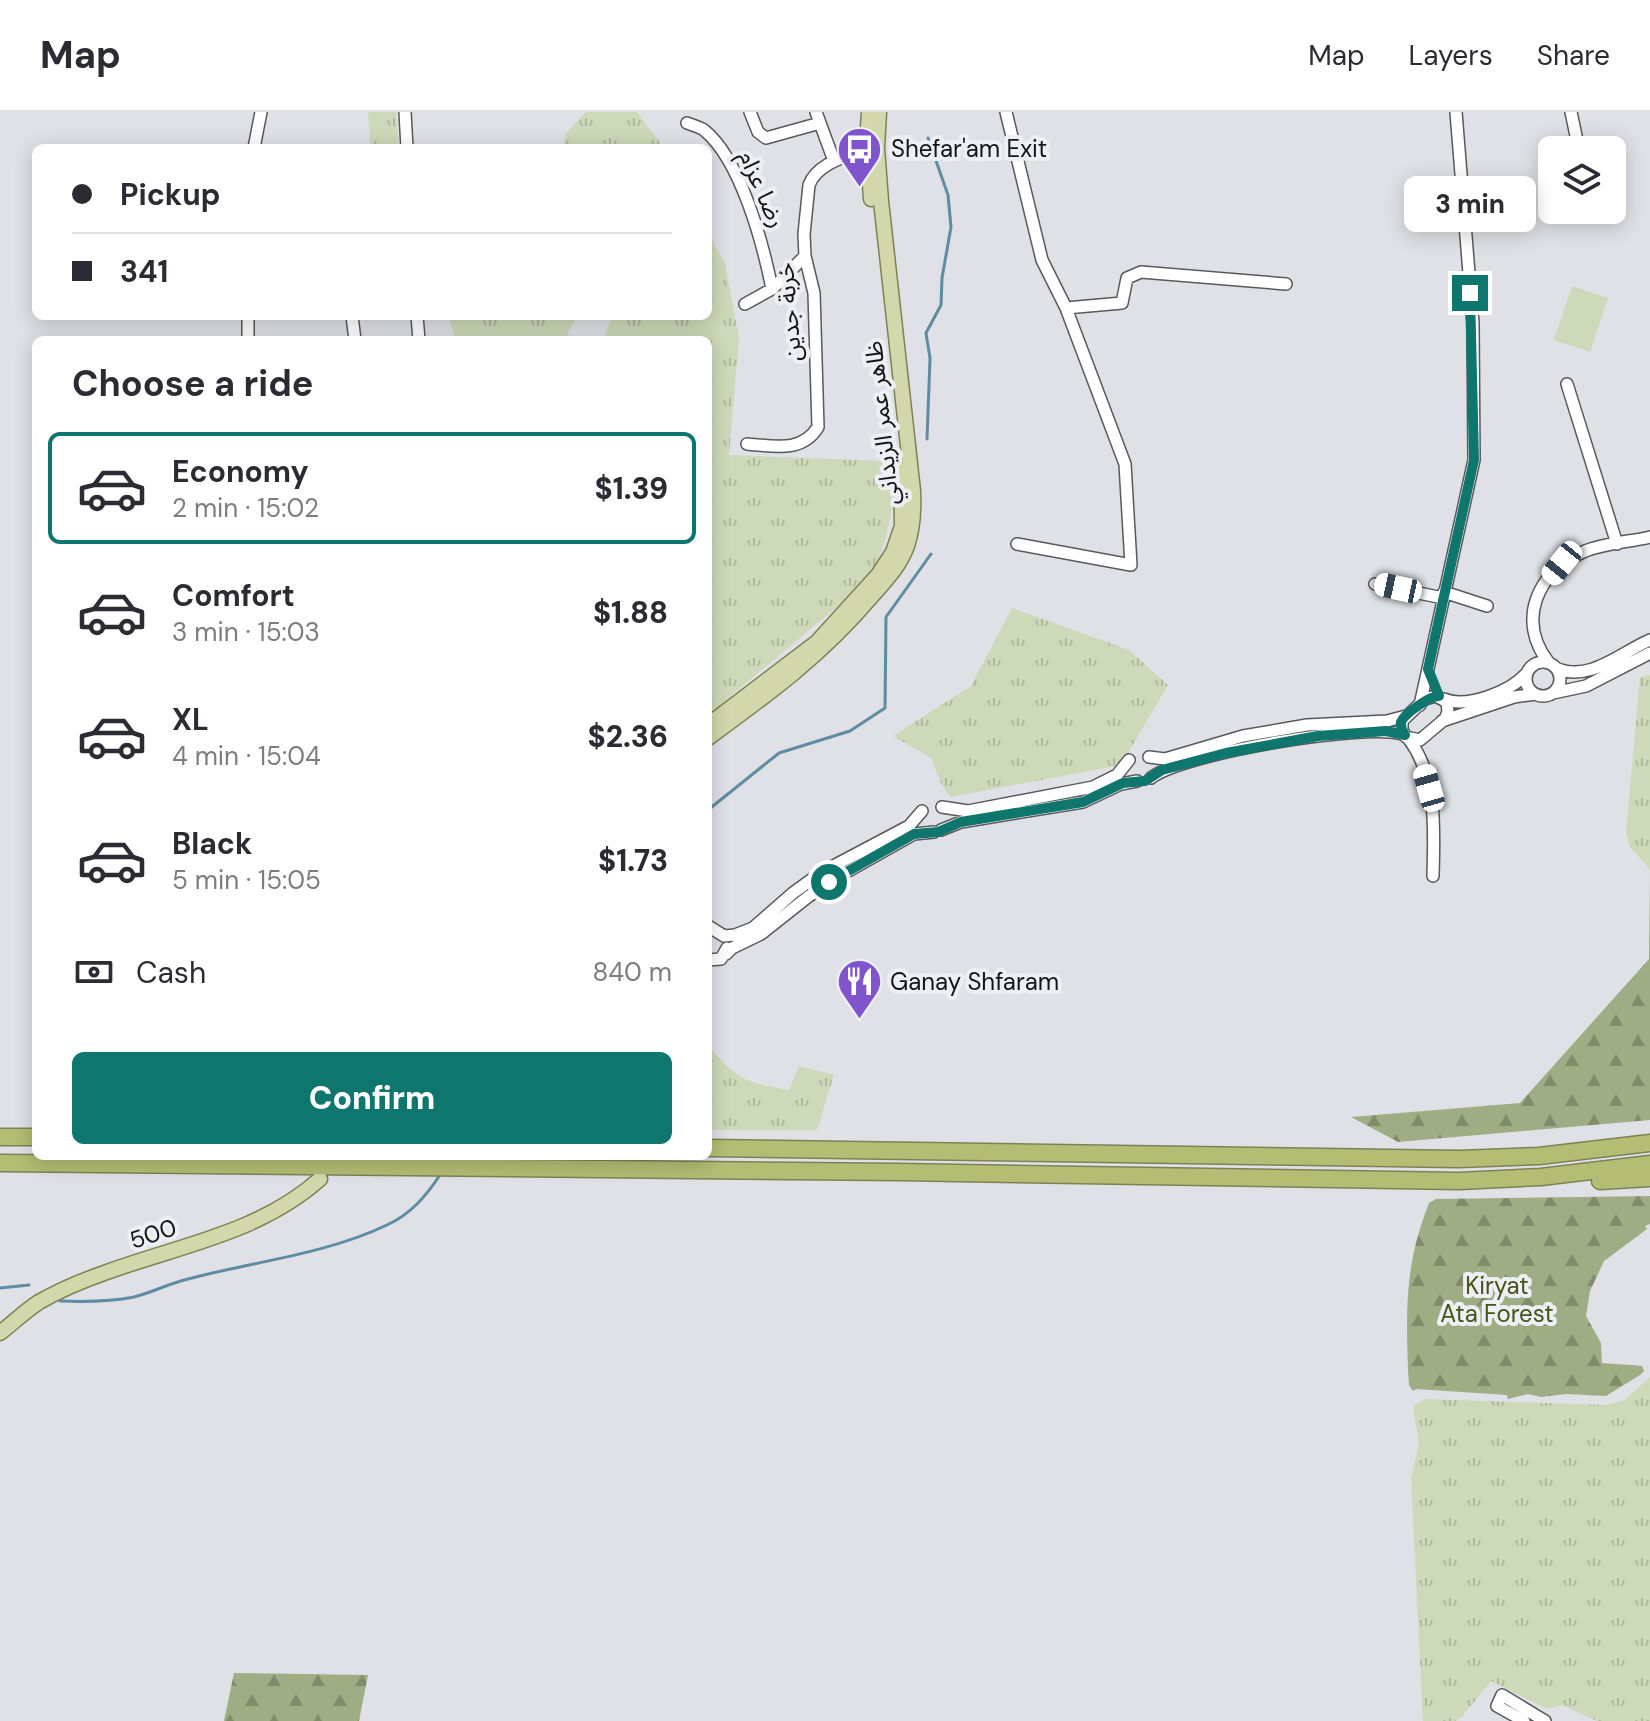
<!DOCTYPE html>
<meta charset="utf-8">
<style>
body{margin:0;font-family:"DM Sans","Noto Sans Arabic",sans-serif;background:#f2f2f3;color:#2b2b33;height:100vh;display:flex;flex-direction:column;font-size:30px;white-space:nowrap}
*{box-sizing:border-box;margin:0}
p{font-size:26px;color:#7c7c81}
.icon{flex:none;width:44px;height:44px;fill:none;stroke:currentColor;stroke-width:2;stroke-linecap:round;stroke-linejoin:round}
.map{position:relative;flex:1;overflow:hidden}
.drawer{position:absolute;left:32px;top:224px;width:680px;height:824px;display:flex;flex-direction:column;background:#fff;border-radius:12px;box-shadow:0 4px 20px #0003}
.drawer>*{flex:none}
.top-card{position:absolute;left:32px;top:32px;width:680px;height:176px;border-radius:12px;box-shadow:0 4px 20px #0003;display:grid;align-content:center;height:176px;padding:0 40px;background:#fff}
.tools{position:absolute;left:1538px;top:24px;display:grid;gap:16px}
.tools a{display:grid;place-items:center;width:88px;height:88px;border-radius:12px;background:#fff;box-shadow:0 4px 20px #0003;font-size:40px}
.end{position:absolute;width:36px;height:36px;margin:-18px;border:10px solid #0f766e;background:#fff;box-shadow:0 0 0 4px #fff}
.from{border-radius:50%}
.bubble{position:absolute;height:56px;border-radius:12px;background:#fff;box-shadow:0 4px 20px #0003;font-size:26px;font-weight:800;line-height:56px;text-align:center}
.car{position:absolute;width:24px;height:48px;margin:-24px -12px;border-radius:10px;box-shadow:0 0 6px 2px #0007;background:linear-gradient(#fff 24%,#345 0 40%,#fff 0 76%,#345 0 86%,#fff 0)}
.top-card b{display:flex;align-items:center;gap:28px;height:76px;font-size:30px}
.top-card b+b{border-top:2px solid #e1e1e2}
.top-card i{width:20px;height:20px;background:#2b2b33}
ul{padding:0;list-style:none}
li{display:flex;align-items:center;gap:24px;height:112px;margin:0 16px 12px;padding:0 24px;border:4px solid transparent;border-radius:12px}
li div{flex:1}
li b{display:block;font-size:30px}
li em{font-style:normal;font-weight:800}
li.active{border-color:#0f766e}
li>.icon{width:72px;height:72px;stroke-width:1.5}
h2{padding:0 40px;font-size:36px;line-height:96px}
.pay{display:flex;align-items:center;gap:20px;height:88px;padding:0 40px;font-size:30px}
.pay p{margin-inline-start:auto}
.cta{display:flex;gap:16px;margin-top:auto;padding:16px 40px}
.cta a{flex:1;height:92px;border-radius:12px;background:#0f766e;color:#fff;font-size:32px;font-weight:800;line-height:92px;text-align:center}
header{display:flex;align-items:center;gap:48px;box-sizing:border-box;height:112px;padding:0 40px;background:#fff;border-bottom:2px solid #e1e1e2}
header strong{font-size:38px}
nav{display:flex;gap:44px;margin-inline-start:auto;font-size:28px}
.map>svg:first-child{display:block}
.grass{fill:url(#grass-tufts)}
.forest{fill:url(#forest-firs)}
.green{fill:#ced9b9}
.lines{fill:none;stroke-linecap:round;stroke-linejoin:round}
.stream{stroke:#608ca2;stroke-width:3}
.minor-casing{stroke:#57595d;stroke-width:14}
.major-casing{stroke:#7c8253;stroke-width:17}
.highway-casing{stroke:#7c8253;stroke-width:19}
.minor{stroke:#fff;stroke-width:11}
.major{stroke:#d2d7ac;stroke-width:14}
.highway{stroke:#b4bd74;stroke-width:16}
.route{stroke:#0f766e;stroke-width:10}
.labels{text-anchor:middle;stroke-width:8;stroke-linejoin:round;paint-order:stroke}
.poi-label{font-size:24px;fill:#141516;stroke:#edeff4;text-anchor:start}
.street-label{font-size:24px;fill:#141516;stroke:#edeff4}
.park-label{font-size:24px;fill:#435416;stroke:#edeff4}
</style>
<header>
<strong>Map</strong>
<nav><a>Map</a><a>Layers</a><a>Share</a></nav>
</header>
<div class="map">
<svg width="1650" height="1609" viewBox="0 0 1650 1609">
<defs>
<pattern id="grass-tufts" width="24" height="20" patternUnits="userSpaceOnUse" patternTransform="scale(2)"><rect width="24" height="20" fill="#ced9b9"/><path d="M3 7l-1-3M5 7V3M7 7l1-3M15 17l-1-3M17 17v-4M19 17l1-3" fill="none" stroke="#b0b99e"/></pattern>
<pattern id="forest-firs" width="22" height="20" patternUnits="userSpaceOnUse" patternTransform="scale(2)"><rect width="22" height="20" fill="#9fad85"/><path d="M5 1l3.5 6h-7zM16 11l3.5 6h-7z" fill="#808c6c"/></pattern>
</defs>
<rect width="100%" height="100%" fill="#e0e1e6"/>
<path class="grass" d="M368 0H396L399 36H371Z
M586 0H637L664 36H563L565 22Z
M708 120 725 152 739 226 729 343 886 349 893 392 885 429 874 457 838 494 708 603V228H603L612 206 610 204H708Z
M448 204H578L564 228H456Z
M1012 496 1129 538 1168 573 1121 653 950 685 941 671 931 646 893 624 971 574Z
M1650 563V758L1630 735 1626 721 1640 565Z
M708 934C738 968 744 970 789 978L799 954 834 963 817 1018H708Z
M1650 1265V1609H1597L1562 1593 1547 1597 1491 1569 1461 1606 1455 1609H1423L1411 1366 1419 1332 1413 1294 1424 1287 1606 1293 1625 1288Z"/>
<path class="forest" d="M1650 763V1008L1398 1030 1351 1005 1520 991 1649 847Z
M1650 1084V1112L1645 1114 1647 1117 1604 1149 1590 1179 1586 1204 1601 1231 1602 1251 1642 1254 1644 1259 1640 1263 1606 1284 1566 1282 1541 1285 1528 1282 1508 1287 1507 1283 1416 1277 1413 1279 1409 1273 1408 1258C1406 1193 1405 1153 1429 1091L1436 1087Z
M234 1561 368 1563 359 1609H224Z"/>
<path class="green" d="M1572 174 1608 186 1590 240 1554 228Z"/>
<g class="lines">
<path class="stream" d="M927 327 930 246 926 221 941 193 942 166 951 115 948 83 928 26
M708 698 779 641 850 619 885 596 886 505 931 442
M0 1176 29 1173
M60 1189C85 1190 109 1190 134 1185 154 1180 172 1170 192 1166 257 1149 326 1142 387 1113 411 1102 426 1084 440 1063"/>
<defs>
<path id="minor" d="M405 0 407 36
M750 0 758 20 766 26 820 11
M816 0 834 49
M1006 0 1042 148 1066 196 1125 352 1131 453 1017 432
M1571 0 1579 38
M687 11C692 13 700 15 704 18 741 48 763 132 772 177
M254 36 261 0
M745 192 772 177 805 144
M1066 196 1122 191 1127 166 1141 160 1286 172
M352 204 355 228
M417 204 419 228
M248 228V204
M1567 272 1617 432
M747 332C774 334 802 341 818 315L814 181 805 144 804 122 809 73C817 51 848 44 867 36
M1375 472 1443 486
M1444 480 1487 494
M1526 567a17 17 0 1 1 34 0a17 17 0 1 1-34 0Z
M1549 551C1516 509 1537 460 1583 440 1603 431 1629 430 1650 425
M1556 556C1589 571 1620 541 1650 528
M1553 581 1586 574 1650 541
M1436 584 1447 590 1448 600 1445 607 1420 628 1406 625 1402 618V609L1425 587Z
M1444 587C1467 597 1511 579 1526 562
M1420 593 1474 348 1473 211 1456 0
M1442 609 1514 585 1535 582
M1408 626C1438 665 1434 718 1433 764
M1149 645 1165 647 1243 624 1307 613 1387 609 1406 604
M1151 666C1180 642 1369 609 1405 623
M942 695 968 699 1093 675 1117 663 1129 648
M941 718 961 710 1083 690 1121 672 1137 669
M708 814 724 824 735 823 753 816 793 781 822 760 909 714 922 699
M726 842 732 836 761 822 809 784 843 762 914 722 934 720
M708 848 721 847 727 836
M1524 1609 1497 1594 1502 1583 1545 1609"/>
<path id="major" d="M869 0 867 29 871 87
M708 613 817 530 878 463 893 440 902 414 901 358
M708 626C770 581 822 543 872 484 885 469 900 454 907 434 913 416 914 398 913 379L881 89 877 36 879 0
M0 1221C13 1211 25 1199 39 1190 60 1178 84 1168 107 1160 181 1133 259 1121 320 1067"/>
<path id="highway" d="M0 1025H36
M708 1036 1459 1047 1539 1044 1650 1031
M0 1051 899 1060 1459 1069 1541 1065 1650 1052
M1600 1069 1650 1066"/>
</defs>
<use href="#minor" class="minor-casing"/>
<use href="#major" class="major-casing"/>
<use href="#highway" class="highway-casing"/>
<use href="#minor" class="minor"/>
<use href="#major" class="major"/>
<use href="#highway" class="highway"/>
</g>
<g class="lines">
<path class="route" d="M829 770 914 722 938 720 961 710 1083 690 1123 671 1145 669 1162 658 1226 641 1318 624 1386 619 1405 623C1403 619 1400 616 1401 610 1404 602 1430 584 1439 584L1428 557 1474 348 1470 181"/>
</g>
<defs>
<symbol id="bus-pin" viewBox="-11 -11 22 30"><path d="M0 17L-7.5 6A9.5 9.5 0 1 1 7.5 6Z" fill="#7f54cd" stroke="#edeff4"/><path d="M-5-6H5V4H4V6H2V4H-2V6H-4V4H-5ZM-3.5-4V0h7V-4ZM-3.5 1.2v1.5H-2V1.2ZM2 1.2v1.5H3.5V1.2Z" fill="#fff"/></symbol>
<symbol id="restaurant-pin" viewBox="-11 -11 22 30"><path d="M0 17L-7.5 6A9.5 9.5 0 1 1 7.5 6Z" fill="#7f54cd" stroke="#edeff4"/><path d="M-5-6h1v4h1v-4h1v4h1v-4h1v5L-1.5 .5V6h-2V.5L-5-1ZM5-6V6H3V1.5H1.5Q1.5-4 5-6Z" fill="#fff"/></symbol>
</defs>
<g fill-rule="evenodd">
<use href="#bus-pin" x="834" y="12" width="51" height="69"/>
<use href="#restaurant-pin" x="834" y="844" width="51" height="69"/>
</g>
<g class="labels">
<g class="poi-label">
<text x="891" y="45">Shefar'am Exit</text>
<text x="890" y="878">Ganay Shfaram</text>
</g>
<g class="street-label">
<text transform="translate(762 77) rotate(66)" y="8">رضا عزام</text>
<text transform="translate(789 200) rotate(-95)" y="8">خربة جدين</text>
<text transform="translate(882 311) rotate(-96)" y="8">ظاهر عمر الزيداني</text>
<text transform="translate(153 1122) rotate(-18)" y="8">500</text>
</g>
<g class="park-label">
<text x="1497" y="1182">Kiryat<tspan x="1497" dy="28">Ata Forest</tspan></text>
</g>
</g>
</svg>
<div class="tools">
<a><svg class="icon" aria-label="layers" viewBox="0 0 24 24"><path d="M12 4l9 5-9 5-9-5zM3 14l9 5 9-5"/></svg></a>
</div>
<i class="end from" style="left:829px;top:770px"></i>
<i class="end" style="left:1470px;top:181px"></i>
<div class="bubble" style="left:1404px;top:64px;width:132px">3 min</div>
<i class="car" style="left:1562px;top:451px;rotate:219deg"></i>
<i class="car" style="left:1398px;top:476px;rotate:282deg"></i>
<i class="car" style="left:1429px;top:676px;rotate:344deg"></i>
<div class="top-card">
<b><i class="from"></i>Pickup</b>
<b><i></i>341</b>
</div>
<section class="drawer">
<h2>Choose a ride</h2>
<ul>
<li class="active"><svg class="icon" aria-label="car" viewBox="0 0 24 24"><path d="M5 17H2v-5l4-1 3-4h7l3 4 3 1v5h-3M9 17h6M6 11h13"/><circle cx="7" cy="17" r="2"/><circle cx="17" cy="17" r="2"/></svg><div><b>Economy</b><p>2 min · 15:02</p></div><em>$1.39</em></li>
<li><svg class="icon" aria-label="car" viewBox="0 0 24 24"><path d="M5 17H2v-5l4-1 3-4h7l3 4 3 1v5h-3M9 17h6M6 11h13"/><circle cx="7" cy="17" r="2"/><circle cx="17" cy="17" r="2"/></svg><div><b>Comfort</b><p>3 min · 15:03</p></div><em>$1.88</em></li>
<li><svg class="icon" aria-label="car" viewBox="0 0 24 24"><path d="M5 17H2v-5l4-1 3-4h7l3 4 3 1v5h-3M9 17h6M6 11h13"/><circle cx="7" cy="17" r="2"/><circle cx="17" cy="17" r="2"/></svg><div><b>XL</b><p>4 min · 15:04</p></div><em>$2.36</em></li>
<li><svg class="icon" aria-label="car" viewBox="0 0 24 24"><path d="M5 17H2v-5l4-1 3-4h7l3 4 3 1v5h-3M9 17h6M6 11h13"/><circle cx="7" cy="17" r="2"/><circle cx="17" cy="17" r="2"/></svg><div><b>Black</b><p>5 min · 15:05</p></div><em>$1.73</em></li>
</ul>
<div class="pay"><svg class="icon" aria-label="cash" viewBox="0 0 24 24"><path d="M3 7h18v10H3z"/><circle cx="12" cy="12" r="2"/></svg>Cash<p>840 m</p></div>
<div class="cta"><a>Confirm</a></div>
</section>
</div>
